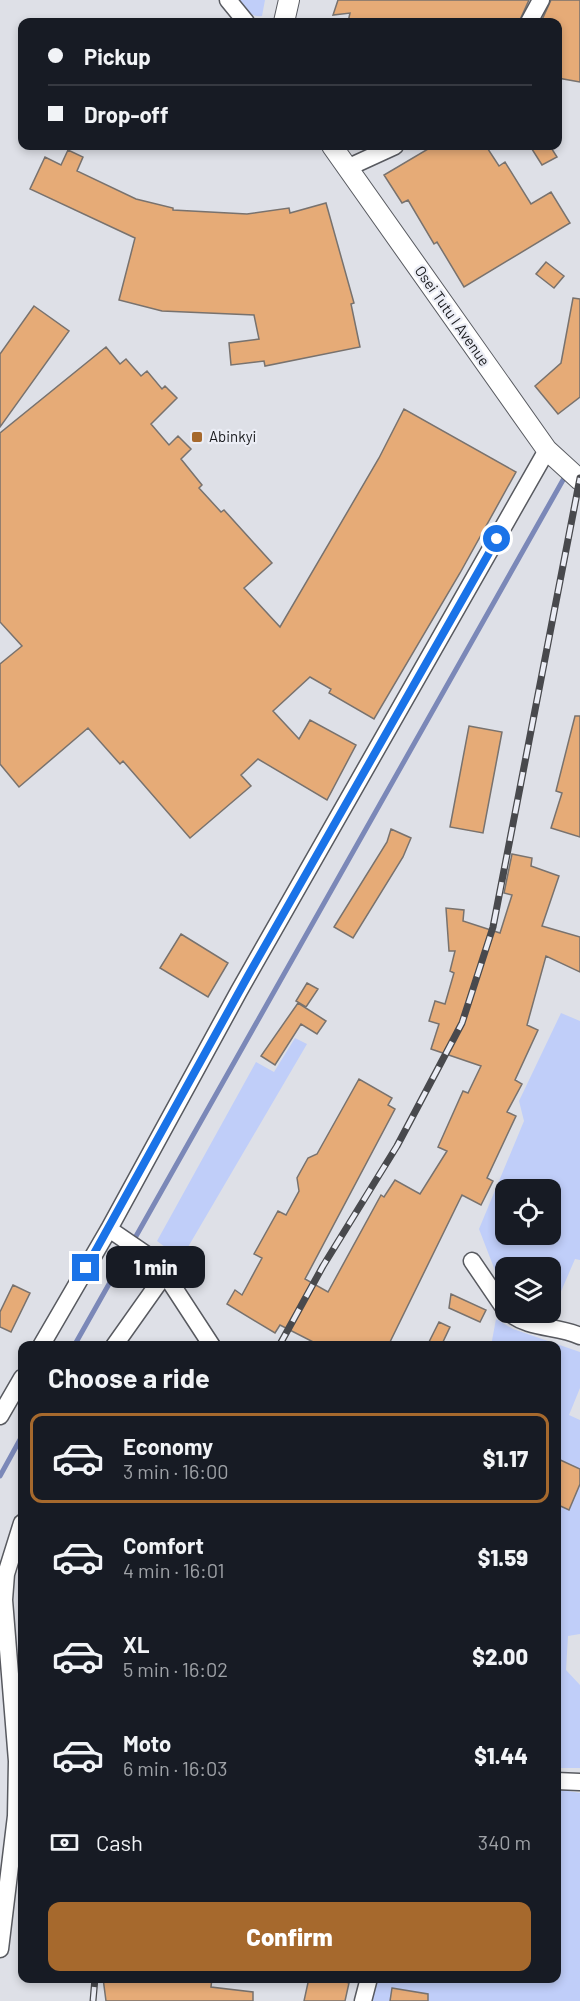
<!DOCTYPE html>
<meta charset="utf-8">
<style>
body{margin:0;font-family:Barlow,sans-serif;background:#20242c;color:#f1f3f6;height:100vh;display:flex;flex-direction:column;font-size:22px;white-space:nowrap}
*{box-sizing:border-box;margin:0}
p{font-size:20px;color:#9ea1a6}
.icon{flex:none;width:33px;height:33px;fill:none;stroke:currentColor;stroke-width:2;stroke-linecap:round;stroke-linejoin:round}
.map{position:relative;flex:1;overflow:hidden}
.drawer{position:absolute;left:18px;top:1341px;width:543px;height:642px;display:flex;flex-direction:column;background:#171b24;border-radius:12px;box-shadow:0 3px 9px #0003}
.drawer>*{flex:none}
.guide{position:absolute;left:18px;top:18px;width:544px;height:132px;border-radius:12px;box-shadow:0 3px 9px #0003;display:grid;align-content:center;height:132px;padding:0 30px;background:#171b24}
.buttons{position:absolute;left:495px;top:1179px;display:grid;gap:12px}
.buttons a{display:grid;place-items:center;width:66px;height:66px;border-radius:12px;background:#171b24;box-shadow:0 3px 9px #0003;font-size:30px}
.end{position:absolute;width:27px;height:27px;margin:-14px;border:8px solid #1a73e8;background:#fff;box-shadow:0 0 0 3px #fff}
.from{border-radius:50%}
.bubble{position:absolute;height:42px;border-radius:12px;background:#171b24;box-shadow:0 3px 9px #0003;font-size:20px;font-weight:800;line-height:42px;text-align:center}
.guide b{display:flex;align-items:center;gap:21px;height:57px;font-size:22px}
.guide b+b{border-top:2px solid #363941}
.guide i{width:15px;height:15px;background:#f1f3f6}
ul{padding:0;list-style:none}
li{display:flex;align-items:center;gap:18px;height:90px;margin:0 12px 9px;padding:0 18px;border:3px solid transparent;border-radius:12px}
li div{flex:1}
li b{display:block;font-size:22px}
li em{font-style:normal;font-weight:800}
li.current{border-color:#a6692d}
li>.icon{width:54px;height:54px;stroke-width:1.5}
h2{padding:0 30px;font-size:27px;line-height:72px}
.pay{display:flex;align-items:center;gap:15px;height:66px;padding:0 30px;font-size:22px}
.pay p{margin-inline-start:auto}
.action{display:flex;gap:12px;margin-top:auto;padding:12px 30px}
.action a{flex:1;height:69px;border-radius:12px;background:#a6692d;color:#fff;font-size:24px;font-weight:800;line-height:69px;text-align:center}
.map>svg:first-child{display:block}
.green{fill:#c0cef9;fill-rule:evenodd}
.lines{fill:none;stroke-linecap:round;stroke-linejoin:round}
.stream{stroke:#7b88b8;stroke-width:5}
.building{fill:#e6ab77;stroke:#78726e;stroke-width:1.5}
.minor-casing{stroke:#585a60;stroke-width:19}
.tertiary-casing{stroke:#585a60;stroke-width:22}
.minor{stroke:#fff;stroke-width:16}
.tertiary{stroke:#fff;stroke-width:20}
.rail-casing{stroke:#48494d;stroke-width:7}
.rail{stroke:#ebedf5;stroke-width:4.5;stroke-dasharray:14;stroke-linecap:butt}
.route{stroke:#1a73e8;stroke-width:8}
.poi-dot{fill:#a6692d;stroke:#ebedf5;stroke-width:2}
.labels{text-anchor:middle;stroke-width:4.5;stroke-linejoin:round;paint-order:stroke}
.street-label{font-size:15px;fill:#18191c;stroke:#ebedf5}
.poi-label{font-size:15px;fill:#18191c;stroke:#ebedf5;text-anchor:start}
</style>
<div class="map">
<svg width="580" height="2001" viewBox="0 0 580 2001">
<rect width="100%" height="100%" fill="#dee0e7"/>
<path class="green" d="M239 0H265L262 16C251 18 244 8 239 0Z
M561 1013 580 1021V1260L575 1259 550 1317 544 1313 550 1312V1268H506L505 1286 499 1281 479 1229 524 1121 519 1101ZM506 1190H550V1234H506Z
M295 1038 307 1044 181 1259 157 1241 256 1062 274 1072Z
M496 1319 513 1329 580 1352V1388L569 1415 580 1420V1634L568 1636 566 1670 580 1685V1768H557L556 1346H491Z
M557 1789 580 1793V2001H368L373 1979 556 1978Z"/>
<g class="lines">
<path class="stream" d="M74 1346 563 480
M0 1476 22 1436"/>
</g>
<path class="building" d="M338 0H529L519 22H348L350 13 333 15Z
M551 0H580V82L558 78V22H541Z
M433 146H486L499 166 505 162 531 204 551 192 570 223 464 287 437 242 434 244 408 200 402 203 384 175Z
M530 146H550L557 157 542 165Z
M68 150 83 157 77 171 136 199 173 208V210L247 214 289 208 290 213 326 203 354 303 351 304 360 347 265 366 264 361 231 365 229 343 259 339 254 315 162 311 119 300 135 238 30 189 45 157 61 165Z
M546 262 564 276 554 288 536 274Z
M573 298 580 299V397L558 414 535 386 561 363Z
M34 306 69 331 0 427V354Z
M106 347 120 364 126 359 141 376 147 371 162 389 165 386 177 398 151 424 169 445 178 436 191 449 181 459 202 485 199 488 221 512 224 510 272 563 244 588 280 627 379 458 404 409 516 472 460 573 374 719 329 693 331 689 310 677 273 711 299 739 310 720 356 745 327 800 258 759 241 775 251 786 190 838 123 761 120 764 88 728 19 787 0 764V664L22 646 0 622V433Z
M575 716H580V837L551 828 562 793 556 791Z
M469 726 502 732 483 833 450 827Z
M391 829 411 838 403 857 353 938 334 927 387 842Z
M512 854 532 858 531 866 559 876 542 926 580 937V972L546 956 527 1025 538 1030 515 1080 522 1084 507 1112 516 1116 487 1178 493 1181 481 1205 462 1195 388 1346H321L280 1325 275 1333 227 1304 235 1290 242 1295 262 1258 254 1254 278 1211 286 1215 299 1191 297 1178 308 1158 317 1154 359 1079 392 1098 388 1105 395 1109 305 1279 328 1292 381 1195 384 1197 395 1180 420 1194 447 1151 438 1147 463 1091 468 1093 481 1066 431 1049 439 1024 429 1021 435 1001 445 1004 454 973 450 971 455 951H449L446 908 464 910 463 921 500 933 512 895 504 893Z
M181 934 228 963 208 997 160 968Z
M307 983 318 989 306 1007 296 1001Z
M298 1003 326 1021 317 1034 301 1024 275 1065 261 1056Z
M13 1285 30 1293 11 1332 0 1327V1312Z
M451 1294 486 1310 480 1322 449 1308Z
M439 1322 450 1327 441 1346H427Z
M556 1458 580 1469V1484L569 1510 556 1504Z
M103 1978 157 1982V1979L193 1982V1978H212L211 1987 253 1992V2001H106Z
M309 1978H333L349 1983 345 2001H304Z
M392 1988 428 1994V2001H390Z"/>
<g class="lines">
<defs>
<path id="minor" d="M228 0 246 22
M529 22 541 0
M347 168 395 146
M109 1229 147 1255 165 1274 212 1346
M472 1261 506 1311
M508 1312C530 1330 556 1325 580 1336
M41 1346 109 1229 239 991 547 450
M114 1346 165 1274
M0 1416 22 1378
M556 1781 580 1782
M0 1949 16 1816 17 1761 4 1600 6 1574 22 1523
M363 2001 369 1978"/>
<path id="tertiary" d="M284 22 289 0
M332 146 547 450 580 480"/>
</defs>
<use href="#minor" class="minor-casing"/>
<use href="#tertiary" class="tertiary-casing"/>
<use href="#minor" class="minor"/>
<use href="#tertiary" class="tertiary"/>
<defs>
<path id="rail" d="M279 1346 323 1266 397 1146 462 1023 493 927 580 478
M93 2001 95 1978"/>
</defs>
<use href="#rail" class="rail-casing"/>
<use href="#rail" class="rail"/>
</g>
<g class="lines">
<path class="route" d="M86 1268 249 974 497 539"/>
</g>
<rect class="poi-dot" x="191" y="431" width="12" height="12" rx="3"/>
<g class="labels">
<g class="street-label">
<text transform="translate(452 316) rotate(55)" y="5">Osei Tutu I Avenue</text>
</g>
<g class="poi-label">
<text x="209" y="442">Abinkyi</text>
</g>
</g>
</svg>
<div class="buttons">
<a><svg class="icon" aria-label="locate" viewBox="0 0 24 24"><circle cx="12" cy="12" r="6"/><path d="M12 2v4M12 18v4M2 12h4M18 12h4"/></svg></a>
<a><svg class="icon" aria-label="layers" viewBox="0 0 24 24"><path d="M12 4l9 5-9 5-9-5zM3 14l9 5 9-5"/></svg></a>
</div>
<i class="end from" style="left:497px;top:539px"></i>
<i class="end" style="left:86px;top:1268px"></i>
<div class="bubble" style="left:106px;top:1246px;width:99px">1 min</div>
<div class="guide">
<b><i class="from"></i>Pickup</b>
<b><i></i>Drop-off</b>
</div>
<section class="drawer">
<h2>Choose a ride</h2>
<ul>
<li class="current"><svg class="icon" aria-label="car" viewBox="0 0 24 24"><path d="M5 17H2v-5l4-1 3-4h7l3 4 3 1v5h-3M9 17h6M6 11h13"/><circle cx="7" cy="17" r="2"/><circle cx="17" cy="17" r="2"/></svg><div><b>Economy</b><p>3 min · 16:00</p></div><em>$1.17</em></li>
<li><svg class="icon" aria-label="car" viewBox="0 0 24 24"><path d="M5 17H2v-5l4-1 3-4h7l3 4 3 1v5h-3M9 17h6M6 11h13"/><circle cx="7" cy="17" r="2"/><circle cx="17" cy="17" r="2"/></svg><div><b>Comfort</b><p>4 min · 16:01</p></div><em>$1.59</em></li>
<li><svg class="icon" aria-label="car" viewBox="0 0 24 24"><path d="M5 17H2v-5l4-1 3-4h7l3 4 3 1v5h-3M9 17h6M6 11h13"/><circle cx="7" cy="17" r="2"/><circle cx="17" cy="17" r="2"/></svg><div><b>XL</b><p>5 min · 16:02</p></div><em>$2.00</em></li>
<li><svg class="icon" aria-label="car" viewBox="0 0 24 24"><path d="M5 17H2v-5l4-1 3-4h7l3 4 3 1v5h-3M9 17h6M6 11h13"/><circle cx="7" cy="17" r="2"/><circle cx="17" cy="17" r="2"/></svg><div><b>Moto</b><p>6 min · 16:03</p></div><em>$1.44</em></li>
</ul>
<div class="pay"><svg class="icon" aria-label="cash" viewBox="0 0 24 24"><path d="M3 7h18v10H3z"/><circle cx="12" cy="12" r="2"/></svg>Cash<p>340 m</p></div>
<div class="action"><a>Confirm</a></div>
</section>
</div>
